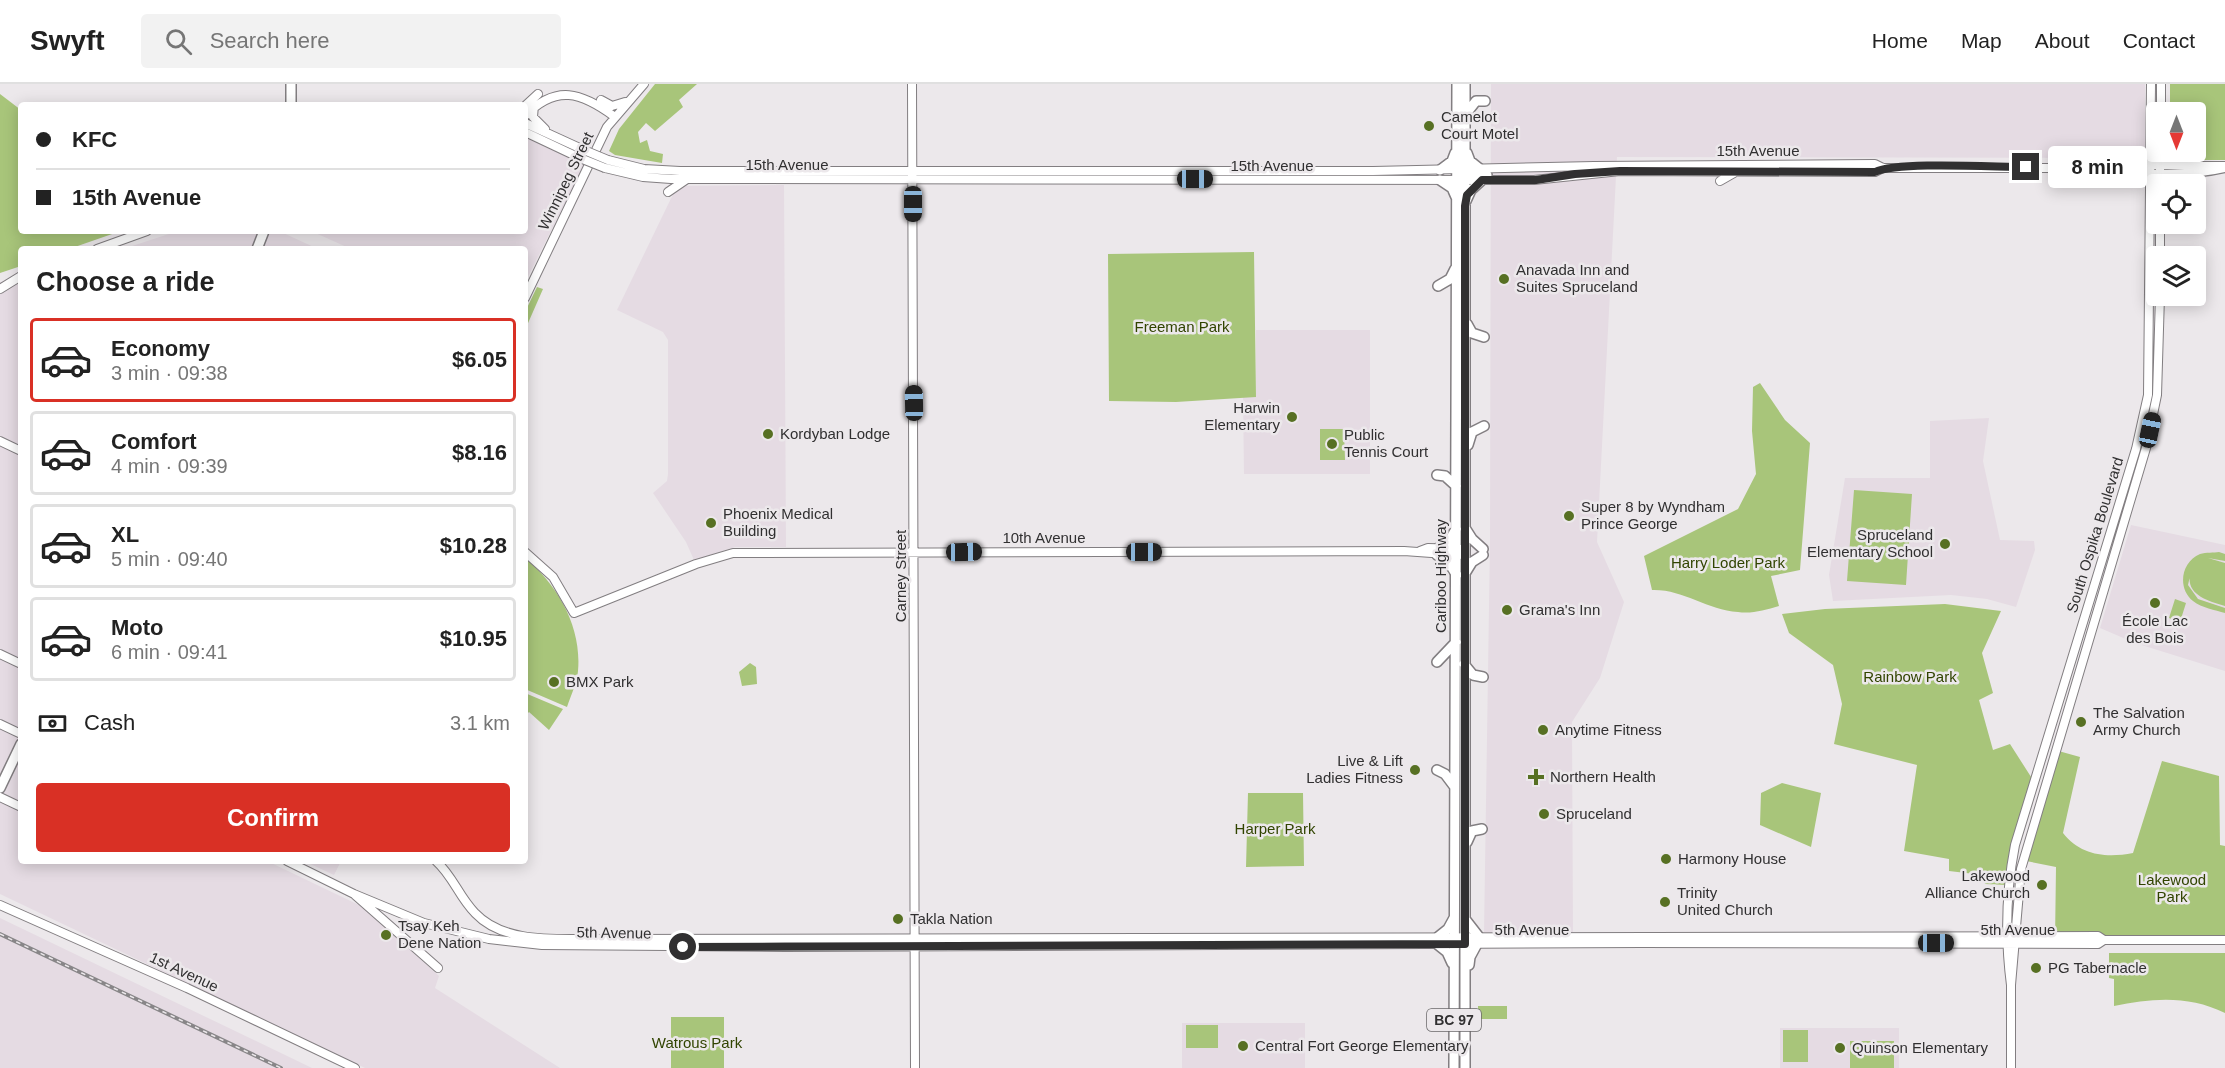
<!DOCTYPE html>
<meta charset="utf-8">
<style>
body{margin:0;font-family:Helvetica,sans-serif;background:#f2f2f2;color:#222;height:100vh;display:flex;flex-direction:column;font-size:22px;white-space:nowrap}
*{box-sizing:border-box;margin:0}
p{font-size:20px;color:#767676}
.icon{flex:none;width:33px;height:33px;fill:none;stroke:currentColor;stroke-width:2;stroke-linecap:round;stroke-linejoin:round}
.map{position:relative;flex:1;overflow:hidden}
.side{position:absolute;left:18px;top:162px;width:510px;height:618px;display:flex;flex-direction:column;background:#fff;border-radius:6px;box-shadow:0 3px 15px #0003}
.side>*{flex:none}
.banner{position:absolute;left:18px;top:18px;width:510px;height:132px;border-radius:6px;box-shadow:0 3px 15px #0003;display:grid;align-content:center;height:132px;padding:0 18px;background:#fff}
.needle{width:39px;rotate:180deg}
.buttons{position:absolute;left:2146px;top:18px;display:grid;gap:12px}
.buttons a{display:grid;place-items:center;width:60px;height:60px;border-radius:6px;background:#fff;box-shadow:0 3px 15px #0003;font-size:30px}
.end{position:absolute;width:27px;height:27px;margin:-14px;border:8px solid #313031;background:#fff;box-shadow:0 0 0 3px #fff}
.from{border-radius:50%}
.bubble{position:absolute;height:42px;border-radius:6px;background:#fff;box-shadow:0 3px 15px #0003;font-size:20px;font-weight:800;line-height:42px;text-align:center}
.car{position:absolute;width:18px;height:36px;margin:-18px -9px;border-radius:8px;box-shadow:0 0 4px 2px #0007;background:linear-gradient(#222 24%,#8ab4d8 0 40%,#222 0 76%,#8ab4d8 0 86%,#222 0)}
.banner b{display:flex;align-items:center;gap:21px;height:57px;font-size:22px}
.banner b+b{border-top:2px solid #e0e0e0}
.banner i{width:15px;height:15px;background:#222}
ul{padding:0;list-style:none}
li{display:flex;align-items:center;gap:18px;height:84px;margin:0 12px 9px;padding:0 6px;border:3px solid #e0e0e0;border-radius:6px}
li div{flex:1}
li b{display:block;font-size:22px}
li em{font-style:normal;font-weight:800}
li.selected{border-color:#d93025}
li>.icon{width:54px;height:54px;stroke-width:1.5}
h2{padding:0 18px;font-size:27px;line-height:72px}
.pay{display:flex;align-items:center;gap:15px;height:66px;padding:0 18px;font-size:22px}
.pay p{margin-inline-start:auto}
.button{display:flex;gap:12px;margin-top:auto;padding:12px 18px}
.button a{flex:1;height:69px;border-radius:6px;background:#d93025;color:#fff;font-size:24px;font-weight:800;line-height:69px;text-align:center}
header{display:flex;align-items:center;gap:36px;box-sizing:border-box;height:84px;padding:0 30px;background:#fff;border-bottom:2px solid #e0e0e0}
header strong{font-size:28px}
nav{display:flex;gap:33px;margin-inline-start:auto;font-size:21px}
.search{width:420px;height:54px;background:#f2f2f2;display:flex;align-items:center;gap:15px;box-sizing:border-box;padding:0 21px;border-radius:6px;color:#767676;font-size:22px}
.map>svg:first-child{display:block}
.built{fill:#e5dbe3}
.green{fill:#a8c57a}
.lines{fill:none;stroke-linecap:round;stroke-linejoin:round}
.secondary-casing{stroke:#827e81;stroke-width:10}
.highway-casing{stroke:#827e81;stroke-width:12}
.secondary{stroke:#fff;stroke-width:8}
.highway{stroke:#fff;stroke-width:9}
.rail-casing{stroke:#888688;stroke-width:4}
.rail{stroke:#ece8eb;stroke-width:1.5;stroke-dasharray:4.5;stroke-linecap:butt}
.secondary-bridge-casing{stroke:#827e81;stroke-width:10;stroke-linecap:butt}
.secondary-bridge{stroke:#fff;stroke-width:8}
.route{stroke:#313031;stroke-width:8}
.poi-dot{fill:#577023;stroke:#ece8eb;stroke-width:2}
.labels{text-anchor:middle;stroke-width:5;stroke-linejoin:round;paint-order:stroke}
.shield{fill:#ece8eb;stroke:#696769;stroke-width:1.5}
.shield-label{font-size:14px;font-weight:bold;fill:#313031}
.poi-label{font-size:15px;fill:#313031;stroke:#ece8eb;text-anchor:start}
.street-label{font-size:15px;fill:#313031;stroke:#ece8eb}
.park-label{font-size:15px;fill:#314400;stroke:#ece8eb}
</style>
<header>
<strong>Swyft</strong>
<div class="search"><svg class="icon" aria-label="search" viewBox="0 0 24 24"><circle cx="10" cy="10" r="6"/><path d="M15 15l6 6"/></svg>Search here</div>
<nav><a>Home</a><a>Map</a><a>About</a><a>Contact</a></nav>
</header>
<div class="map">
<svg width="2225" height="984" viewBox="0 0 2225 984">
<rect width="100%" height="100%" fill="#ece8eb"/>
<path class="built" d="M1491 0H2145V74L1617 73 1597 458 1624 518 1600 594 1572 638 1573 850H1484L1490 458Z
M525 51 585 79 525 199V165H351L311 147H525Z
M784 101 786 463H735L694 476 686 458 653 409 667 397 668 390V256L663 248 617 226 677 102Z
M178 147H279L318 165H123Z
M21 197V777H267L361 822 439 892 435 904 560 984H365L0 810V198Z
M1256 246H1370V390H1244L1243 313H1256Z
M1989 334 1983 377 2000 456 2034 457 2035 466 2016 523 1987 515 1951 511 1833 517 1829 491 1845 394H1930V337Z
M2131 441 2225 461V587L2135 559 2100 544Z
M304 777H341L334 791Z
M0 834 312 984H0Z
M1182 939H1305V984H1182Z
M1780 944H1899V984H1780Z"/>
<path class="green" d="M655 0H697L679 16 683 23 655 47 646 39 638 48 640 59 647 56 650 67 663 70 662 79 615 71 609 67 619 45Z
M2170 0H2225V76H2183L2174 68H2196V28H2170Z
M0 10 21 26V147L115 149 69 165H21V182L0 189Z
M1254 168 1256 313 1176 318 1109 317 1108 170Z
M537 203 543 205 525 246V228Z
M1760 299 1785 336 1810 359 1800 486 1771 492 1779 522C1765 526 1752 530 1738 528 1707 526 1683 505 1652 506L1644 472 1738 425 1756 390 1752 347 1753 303Z
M1320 345H1344L1345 376H1320Z
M1854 406 1912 410 1906 501 1847 497Z
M2219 468 2225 470V477L2208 474 2225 479V522C2204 516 2182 509 2192 483L2188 501 2198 515 2225 524V529C2215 526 2202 524 2193 517 2177 504 2181 478 2200 470 2206 468 2214 469 2219 468Z
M525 474C558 501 582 543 578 587 577 599 571 611 567 623L525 605Z
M2175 515 2186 519 2180 538 2169 534Z
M1945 520 2001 527 1982 569 1993 609 1979 616 1993 666 2010 660 2033 696 2006 801 1985 800 1983 791 1949 787V775L1904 767 1917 681 1834 660 1842 620 1833 581 1789 549 1782 530 1825 525Z
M750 579 756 583 757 600 742 602 739 588Z
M525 609 563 625 549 646 529 628 525 632Z
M2055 666 2080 673 2063 749C2081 772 2107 774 2133 769L2162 677 2219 692 2220 761 2225 762V857H2055L2056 783 2021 776Z
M1782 699 1821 709 1811 763 1760 741 1761 709Z
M1248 709H1303L1304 782 1246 783Z
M2109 869H2225V929C2189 911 2152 914 2114 922V895L2109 894Z
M1478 922H1507V935H1478Z
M671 933H724V984H671Z
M1186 941H1218V964H1186Z
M1783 946H1808V978H1783Z
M1850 957H1894V984H1850Z"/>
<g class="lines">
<defs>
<path id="secondary" d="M912 0 915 984
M601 16 612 22 625 18
M534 21 533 33 545 45
M525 22 538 10
M2161 28V0
M525 32C556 0 581 8 615 33
M525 39 584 66
M525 48 580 74
M608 76 644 85 680 87H1373L1594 82 1875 80 1883 84H2064L2070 80 2225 82
M605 84 643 93 671 95 1534 96 1620 87 1875 88 1883 84
M2064 84 2070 87C2116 88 2181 95 2225 84
M1720 97 1734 89
M2160 100V68
M668 108 687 95
M97 165 147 147
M2160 172V140
M0 205 21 192
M525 214 607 43 644 0
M0 357 21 367
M1420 467 1428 464 1461 465
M525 468 553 493 574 529 696 480 733 469 1404 467 1459 471
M0 570 21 580
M0 640 21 650
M0 713 21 723
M287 777 354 810 424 839 489 855 542 861 785 863 1641 859 2098 860 2104 856
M436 777C453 792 459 813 475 829 505 861 560 854 600 855L2098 852 2104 856H2225
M355 811 438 884
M0 821 187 904 355 984
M2011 901C2005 855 2006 807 2015 761L2136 365 2148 311 2151 0
M2011 984V901L2021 785 2146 364 2157 311 2160 212"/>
<path id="highway" d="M291 0V21
M1465 0V984
M1465 31 1476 17H1485
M1467 69 1470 77 1480 85
M1440 86 1452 77 1455 69
M1460 91H1487
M1440 96 1452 104 1456 113
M1466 117 1471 106 1482 96
M257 165 264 147
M1438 202 1450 195 1455 185
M1467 240 1472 249 1484 253
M1468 361 1472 348 1484 342
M1437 391 1445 392 1456 402
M1465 444 1472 455 1483 465
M1437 465 1449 457 1456 445
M1437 471 1449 479 1456 490
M1464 491 1472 478 1483 471
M1437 578 1456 558
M1464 580 1473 591 1483 593
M1437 686 1445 690 1454 702
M0 704 21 660
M1467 758 1472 747 1482 745
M1465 835 1479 853
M1438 853 1448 845 1454 834
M1437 860 1447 868 1452 879
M1469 881 1470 873 1477 860
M1454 984 1457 0"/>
</defs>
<use href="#secondary" class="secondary-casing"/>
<use href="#highway" class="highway-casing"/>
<use href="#secondary" class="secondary"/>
<use href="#highway" class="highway"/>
<defs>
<path id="rail" d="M0 850 281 984"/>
</defs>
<use href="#rail" class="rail-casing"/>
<use href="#rail" class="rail"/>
<defs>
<path id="secondary-bridge" d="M584 66 608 76
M580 74 605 84"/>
</defs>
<use href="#secondary-bridge" class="secondary-bridge-casing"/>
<use href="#secondary-bridge" class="secondary-bridge"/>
</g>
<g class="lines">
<path class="route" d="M683 863 1465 860V122L1467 111 1482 96H1536L1575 90 1620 87 1875 88C1898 77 1994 83 2026 83"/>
</g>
<g class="poi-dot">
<circle cx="1429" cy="42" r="6"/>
<circle cx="1504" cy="195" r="6"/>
<circle cx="1292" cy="333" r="6"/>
<circle cx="768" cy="350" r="6"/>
<circle cx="1332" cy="360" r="6"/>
<circle cx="1569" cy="432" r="6"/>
<circle cx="711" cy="439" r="6"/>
<circle cx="1945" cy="460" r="6"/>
<circle cx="2155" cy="519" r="6"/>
<circle cx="1507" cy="526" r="6"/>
<circle cx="554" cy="598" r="6"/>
<circle cx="2081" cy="638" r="6"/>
<circle cx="1543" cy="646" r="6"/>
<circle cx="1415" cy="686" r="6"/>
<path d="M1533 684h6v6h6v6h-6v6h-6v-6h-6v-6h6z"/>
<circle cx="1544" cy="730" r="6"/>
<circle cx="1666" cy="775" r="6"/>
<circle cx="2042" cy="801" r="6"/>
<circle cx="1665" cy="818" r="6"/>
<circle cx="898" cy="835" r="6"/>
<circle cx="386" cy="851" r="6"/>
<circle cx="2036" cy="884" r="6"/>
<circle cx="1243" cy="962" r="6"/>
<circle cx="1840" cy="964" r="6"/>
</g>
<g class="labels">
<rect class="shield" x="1427" y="925" width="54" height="22" rx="4.5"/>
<g class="shield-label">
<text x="1454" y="941">BC 97</text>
</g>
<g class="poi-label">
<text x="1441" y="38">Camelot<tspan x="1441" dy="17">Court Motel</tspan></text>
<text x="1516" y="191">Anavada Inn and<tspan x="1516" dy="17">Suites Spruceland</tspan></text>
<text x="1280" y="329" text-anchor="end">Harwin<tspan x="1280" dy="17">Elementary</tspan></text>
<text x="780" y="355">Kordyban Lodge</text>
<text x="1344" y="356">Public<tspan x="1344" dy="17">Tennis Court</tspan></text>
<text x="1581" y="428">Super 8 by Wyndham<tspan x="1581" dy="17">Prince George</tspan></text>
<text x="723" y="435">Phoenix Medical<tspan x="723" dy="17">Building</tspan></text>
<text x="1933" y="456" text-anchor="end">Spruceland<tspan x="1933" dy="17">Elementary School</tspan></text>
<text x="1519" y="531">Grama's Inn</text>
<text x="2155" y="542" text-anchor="middle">École Lac<tspan x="2155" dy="17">des Bois</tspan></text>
<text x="566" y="603">BMX Park</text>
<text x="2093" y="634">The Salvation<tspan x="2093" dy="17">Army Church</tspan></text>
<text x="1555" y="651">Anytime Fitness</text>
<text x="1403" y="682" text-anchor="end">Live &amp; Lift<tspan x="1403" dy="17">Ladies Fitness</tspan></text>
<text x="1550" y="698">Northern Health</text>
<text x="1556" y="735">Spruceland</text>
<text x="1678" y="780">Harmony House</text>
<text x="2030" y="797" text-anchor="end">Lakewood<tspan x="2030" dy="17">Alliance Church</tspan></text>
<text x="1677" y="814">Trinity<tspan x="1677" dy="17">United Church</tspan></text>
<text x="910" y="840">Takla Nation</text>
<text x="398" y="847">Tsay Keh<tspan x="398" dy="17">Dene Nation</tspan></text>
<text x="2048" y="889">PG Tabernacle</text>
<text x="1255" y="967">Central Fort George Elementary</text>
<text x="1852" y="969">Quinson Elementary</text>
</g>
<g class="street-label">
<text x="1758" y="72">15th Avenue</text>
<text x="787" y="86">15th Avenue</text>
<text x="1272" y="87">15th Avenue</text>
<text transform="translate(566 97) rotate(-64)" y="5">Winnipeg Street</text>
<text transform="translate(2095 451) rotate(-73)" y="5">South Ospika Boulevard</text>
<text x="1044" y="459">10th Avenue</text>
<text transform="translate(901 492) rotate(-90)" y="5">Carney Street</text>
<text transform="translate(1441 492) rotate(-90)" y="5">Cariboo Highway</text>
<text x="1532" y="851">5th Avenue</text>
<text x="2018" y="851">5th Avenue</text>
<text transform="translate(614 849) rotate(1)" y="5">5th Avenue</text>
<text transform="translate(184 888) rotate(25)" y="5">1st Avenue</text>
</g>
<g class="park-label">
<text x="1182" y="248">Freeman Park</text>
<text x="1728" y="484">Harry Loder Park</text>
<text x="1910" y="598">Rainbow Park</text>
<text x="1275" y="750">Harper Park</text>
<text x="2172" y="801">Lakewood<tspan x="2172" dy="17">Park</tspan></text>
<text x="697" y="964">Watrous Park</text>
</g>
</g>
</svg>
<div class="buttons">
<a><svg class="needle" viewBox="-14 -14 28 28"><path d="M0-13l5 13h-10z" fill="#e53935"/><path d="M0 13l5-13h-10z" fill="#767676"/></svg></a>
<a><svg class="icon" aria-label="locate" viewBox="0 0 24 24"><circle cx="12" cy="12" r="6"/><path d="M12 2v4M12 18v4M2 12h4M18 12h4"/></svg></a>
<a><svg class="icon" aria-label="layers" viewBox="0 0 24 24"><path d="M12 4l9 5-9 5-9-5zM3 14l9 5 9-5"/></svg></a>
</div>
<i class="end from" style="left:683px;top:863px"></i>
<i class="end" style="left:2026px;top:83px"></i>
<div class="bubble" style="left:2048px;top:62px;width:99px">8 min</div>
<i class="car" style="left:1195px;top:95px;rotate:90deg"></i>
<i class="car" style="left:913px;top:120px;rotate:180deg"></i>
<i class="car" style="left:914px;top:319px;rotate:359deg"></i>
<i class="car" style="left:2150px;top:346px;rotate:12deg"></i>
<i class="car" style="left:964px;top:468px;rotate:89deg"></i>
<i class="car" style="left:1144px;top:468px;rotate:90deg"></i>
<i class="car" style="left:1936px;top:859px;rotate:90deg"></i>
<div class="banner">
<b><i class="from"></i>KFC</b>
<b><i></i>15th Avenue</b>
</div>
<section class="side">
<h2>Choose a ride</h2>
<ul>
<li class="selected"><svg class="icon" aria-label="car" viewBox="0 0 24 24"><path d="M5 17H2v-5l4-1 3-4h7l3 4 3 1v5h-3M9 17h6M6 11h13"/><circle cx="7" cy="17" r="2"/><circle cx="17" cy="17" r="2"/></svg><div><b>Economy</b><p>3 min · 09:38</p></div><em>$6.05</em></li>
<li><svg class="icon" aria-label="car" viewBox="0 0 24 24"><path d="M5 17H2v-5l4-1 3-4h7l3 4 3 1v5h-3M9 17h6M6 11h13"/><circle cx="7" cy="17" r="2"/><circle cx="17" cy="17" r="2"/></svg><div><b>Comfort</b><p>4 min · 09:39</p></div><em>$8.16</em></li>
<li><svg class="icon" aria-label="car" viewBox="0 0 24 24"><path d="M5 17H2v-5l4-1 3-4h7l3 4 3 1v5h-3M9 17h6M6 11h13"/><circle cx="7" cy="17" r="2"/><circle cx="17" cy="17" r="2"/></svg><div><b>XL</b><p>5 min · 09:40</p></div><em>$10.28</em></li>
<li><svg class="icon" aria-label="car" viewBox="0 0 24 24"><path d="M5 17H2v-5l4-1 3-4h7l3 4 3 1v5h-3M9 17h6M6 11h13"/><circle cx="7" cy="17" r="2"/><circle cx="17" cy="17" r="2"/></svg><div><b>Moto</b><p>6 min · 09:41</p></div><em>$10.95</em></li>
</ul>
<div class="pay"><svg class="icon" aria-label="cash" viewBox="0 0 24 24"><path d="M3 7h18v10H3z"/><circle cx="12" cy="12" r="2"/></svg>Cash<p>3.1 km</p></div>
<div class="button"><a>Confirm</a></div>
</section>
</div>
